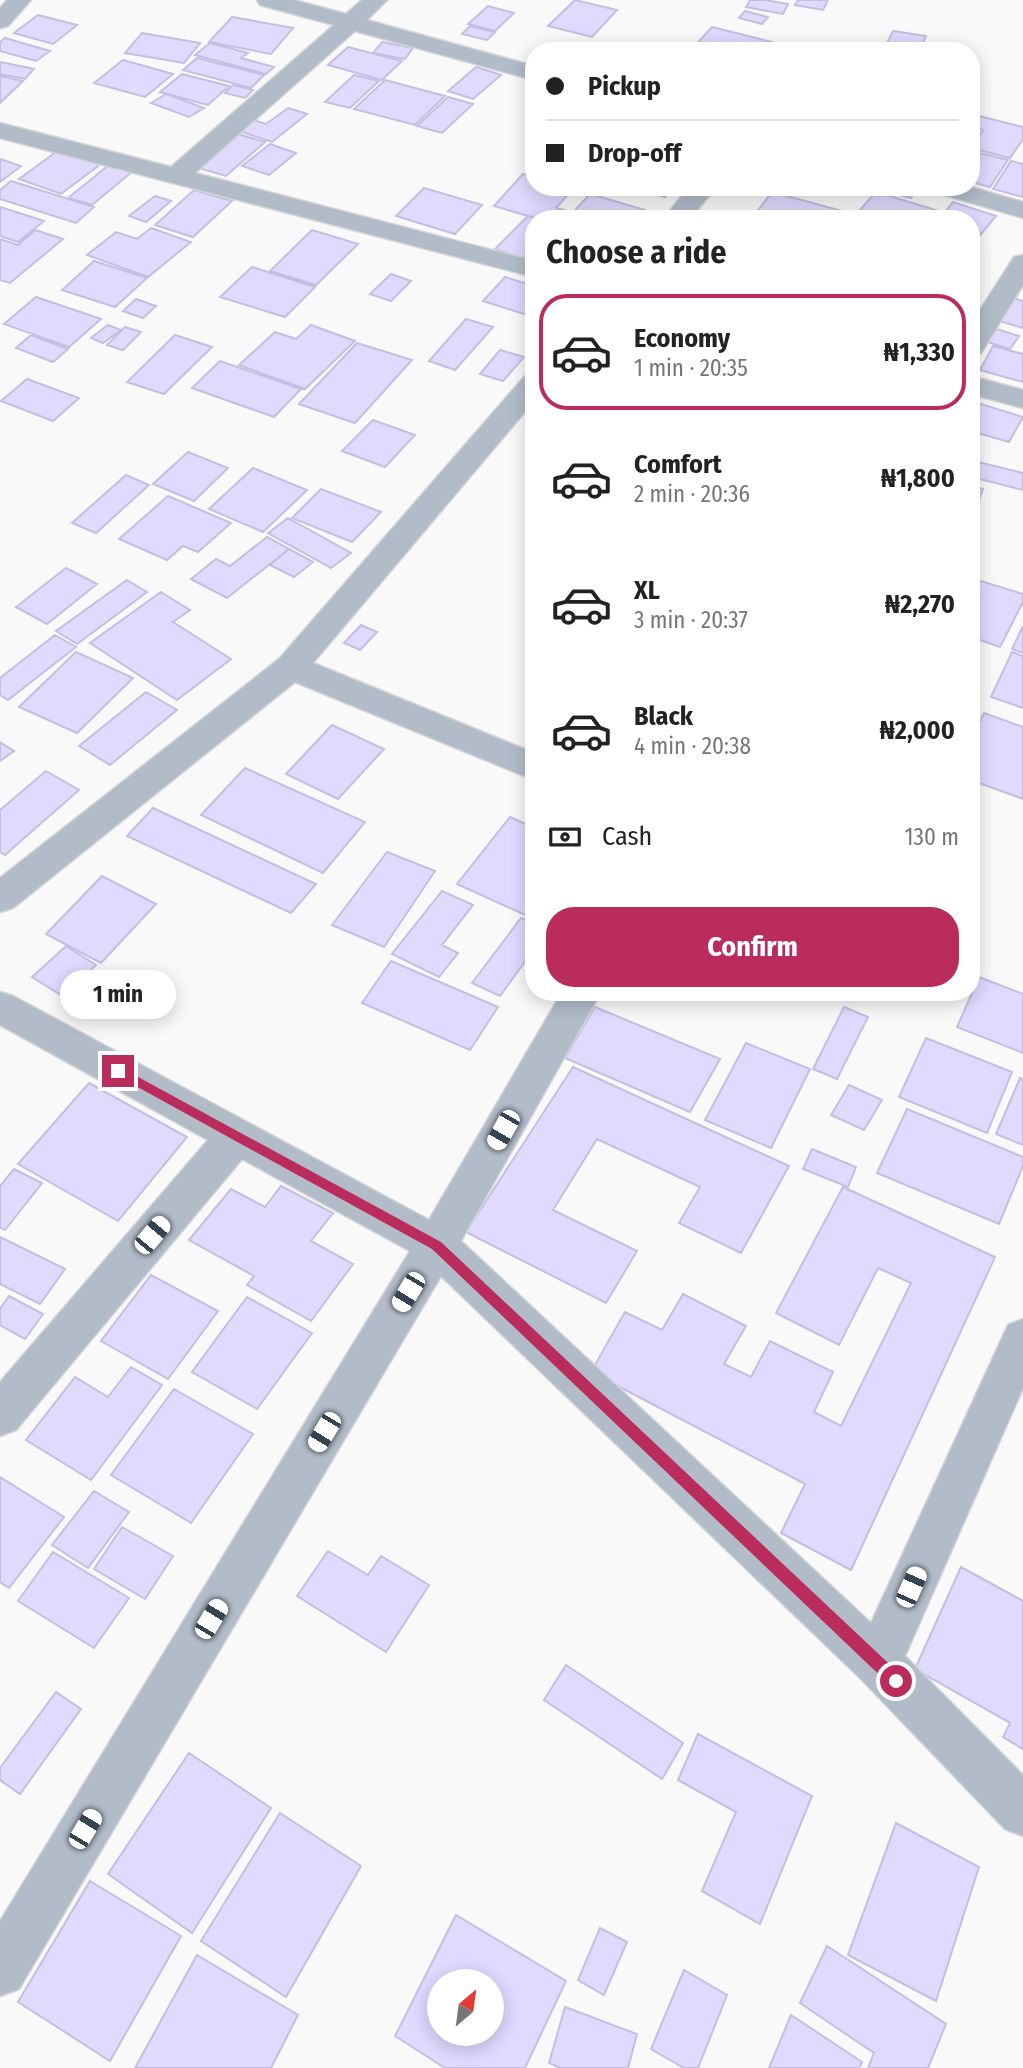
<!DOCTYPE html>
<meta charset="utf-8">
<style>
body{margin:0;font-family:"Fira Sans Condensed",sans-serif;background:#f6f6f6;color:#222;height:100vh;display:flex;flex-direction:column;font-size:26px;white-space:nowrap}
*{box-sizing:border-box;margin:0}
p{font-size:23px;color:#767676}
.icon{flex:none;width:38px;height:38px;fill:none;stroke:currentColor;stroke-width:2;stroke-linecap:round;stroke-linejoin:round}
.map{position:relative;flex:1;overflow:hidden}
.panel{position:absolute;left:525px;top:210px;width:455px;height:791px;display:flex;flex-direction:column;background:#fff;border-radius:28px;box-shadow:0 4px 18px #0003}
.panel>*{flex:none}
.hud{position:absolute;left:525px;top:42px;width:455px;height:154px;border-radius:28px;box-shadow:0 4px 18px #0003;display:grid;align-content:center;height:154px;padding:0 21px;background:#fff}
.needle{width:46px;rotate:29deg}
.controls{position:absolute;left:427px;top:1969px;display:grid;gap:14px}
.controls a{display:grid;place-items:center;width:77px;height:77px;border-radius:50%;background:#fff;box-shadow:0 4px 18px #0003;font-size:35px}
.end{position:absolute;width:32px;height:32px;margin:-16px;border:9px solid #ba2c5c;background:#fff;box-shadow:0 0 0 4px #fff}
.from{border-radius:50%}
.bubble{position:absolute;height:49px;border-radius:24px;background:#fff;box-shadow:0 4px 18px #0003;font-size:23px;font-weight:700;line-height:49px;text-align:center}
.car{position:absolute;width:21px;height:42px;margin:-21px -10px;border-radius:9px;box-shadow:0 0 5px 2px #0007;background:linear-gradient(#fff 24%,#345 0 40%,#fff 0 76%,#345 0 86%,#fff 0)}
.hud b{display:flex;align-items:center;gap:24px;height:66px;font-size:26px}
.hud b+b{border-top:2px solid #e0e0e0}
.hud i{width:18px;height:18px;background:#222}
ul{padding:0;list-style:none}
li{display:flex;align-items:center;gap:21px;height:116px;margin:0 14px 10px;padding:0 7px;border:4px solid transparent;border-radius:28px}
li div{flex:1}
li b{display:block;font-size:26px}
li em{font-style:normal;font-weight:700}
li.current{border-color:#ba2c5c}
li>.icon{width:63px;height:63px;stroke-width:1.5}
h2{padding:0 21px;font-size:32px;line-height:84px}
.pay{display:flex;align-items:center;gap:18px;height:77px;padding:0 21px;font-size:26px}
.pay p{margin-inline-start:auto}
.primary-button{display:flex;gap:14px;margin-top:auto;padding:14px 21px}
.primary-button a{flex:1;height:80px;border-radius:28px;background:#ba2c5c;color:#fff;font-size:28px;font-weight:700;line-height:80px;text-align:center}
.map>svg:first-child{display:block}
.building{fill:#dfdafe;stroke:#c4bee1;stroke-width:2;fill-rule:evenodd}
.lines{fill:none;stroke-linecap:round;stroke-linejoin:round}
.street-casing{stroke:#d4d5d6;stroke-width:3}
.street{fill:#b2bcc9;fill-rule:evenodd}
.route{fill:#ba2c5c}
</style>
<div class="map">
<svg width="1023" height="2068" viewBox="0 0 1023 2068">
<rect width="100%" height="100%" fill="#f9f9f9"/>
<path class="building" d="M575 0 617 10 592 37 548 26Z
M750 0H765L788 4 783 14 746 7Z
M798 0H828L823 10 795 5Z
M488 6 514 13 495 31 468 24Z
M745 11 768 17 762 24 739 18Z
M38 15 77 25 53 44 14 33Z
M232 17 293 28 271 54 209 42Z
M470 26 495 32 487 40 462 34Z
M712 27 772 42 765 51H690Z
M893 31 926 36 919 51H883Z
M142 33 200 43 184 63 125 53Z
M5 38 50 51 36 61 0 51V42Z
M382 42 413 48 405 59 373 53Z
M210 43 248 53 241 58 274 67 266 74 195 55Z
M348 47 402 61 382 80 328 65Z
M197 58 264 75 251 88 183 70Z
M123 60 173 74 145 97 94 83Z
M0 62 34 69 25 79 0 74Z
M476 67 501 75 473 99 448 91Z
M182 74 229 86 208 105 160 92Z
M354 75 379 81 350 108 325 102Z
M0 76 23 81 0 103Z
M385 80 445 96 415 125 354 109Z
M233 85 253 90 245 98 225 93Z
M166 94 204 108 189 117 151 103Z
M448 97 473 104 442 133 417 126Z
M288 108 307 114 272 142 239 131 253 120 266 124Z
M975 115 1023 127V139L1010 158 971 148 983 130 971 127Z
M238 134 265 142 226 176 199 168Z
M270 144 296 153 269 175 242 166Z
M60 149 102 163 61 194 19 179Z
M971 151 1008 160 990 187 971 182Z
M0 159 21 166 0 182Z
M1011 161 1023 164V197L993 189Z
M110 164 133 171 92 205 68 198Z
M523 174 534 177V187L574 188 556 208 568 211 561 219H538L494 206Z
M11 181 94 207 76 223 0 199V190Z
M636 187H673L665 197 634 189Z
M762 187H796L790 195Z
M879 187H907L916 190 911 198 877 189Z
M424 188 482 205 455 234 396 216Z
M194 190 232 201 193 237 155 225Z
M772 192 850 213 846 219 752 218Z
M876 192 939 211 932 219H874L857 213Z
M590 194 645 210 637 219H567Z
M155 196 171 201 146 222 129 216Z
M953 202 996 216 977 239 971 237V219H939Z
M0 207 44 221 18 242 0 236Z
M528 216 536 219H534V248L523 259 495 249Z
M151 228 191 242 148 277 87 255 116 232 137 239Z
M35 230 63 239 10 283 0 280V239L18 245Z
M312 230 358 244 316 285 270 271Z
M94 261 147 278 115 307 62 290Z
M252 267 315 287 285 317 220 297Z
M391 274 411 281 391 301 370 294Z
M505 277 534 286V317L483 301Z
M1007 296 1023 301V328L992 319Z
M36 297 101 319 69 347 4 324Z
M136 299 156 306 143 318 123 311Z
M466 319 493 327 455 370 429 361Z
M108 325 121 330 103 343 91 338Z
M311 325 355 341 305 389 239 365 275 332 296 339Z
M987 326 1019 336 1010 349 978 339Z
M125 327 141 332 123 350 107 345Z
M31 335 68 349 53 362 16 348Z
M175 335 212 347 164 394 127 382Z
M357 343 412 360 355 423 299 404Z
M993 346 1023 354V382L980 370Z
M500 350 524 357 503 381 480 374Z
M220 361 301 389 274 417 192 388Z
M27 379 79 398 53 421 1 401Z
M971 401 1023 417 1009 442 971 431Z
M373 420 415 435 385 467 342 451Z
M188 452 228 468 194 501 153 484Z
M978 462 1023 473V490L972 477Z
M253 468 307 490 263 532 209 509Z
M126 475 149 485 96 533 72 523Z
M971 486 983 489 974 512 971 511Z
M321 489 381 512 352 542 292 518Z
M168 496 231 523 198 552 183 546 167 560 119 539Z
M288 518 351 553 331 568 268 533Z
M267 537 289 549 227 598 191 579 216 559 230 566Z
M289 549 313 562 294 577 270 565Z
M66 568 97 584 47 624 16 607Z
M971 578 1023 594V602L1000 647 971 637Z
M127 580 147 592 77 644 56 631Z
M161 592 190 610 173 622 231 659 177 700 90 643Z
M361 625 377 632 360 650 344 643Z
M1023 626V653L1012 649Z
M55 635 76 647 8 700 0 695V678Z
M76 652 133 678 77 733 19 707Z
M1012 652 1023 656V708L991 697Z
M146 692 177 710 110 765 79 746Z
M984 713 1023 727V799L971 780V739Z
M332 725 384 749 338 799 286 774Z
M0 742 14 751 0 761Z
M245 768 365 822 323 873 201 815Z
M46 771 79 790 5 855 0 852V810Z
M153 808 316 884 291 913 127 836Z
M510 817 534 828V919L457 884Z
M387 852 435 871 384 947 332 925Z
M102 876 156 904 101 963 46 934Z
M442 891 473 905 442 945 458 953 439 977 392 954Z
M521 918 534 923V949L500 996 472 983Z
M66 946 96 965 64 997 32 977Z
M391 961 498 1007 470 1050 362 1003Z
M979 977 1023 994V1053L957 1027Z
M595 1007 720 1059 690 1112 565 1058Z
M844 1007 868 1017 837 1079 813 1069Z
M926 1038 1012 1072 987 1133 899 1097Z
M746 1043 810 1069 771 1148 705 1120Z
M573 1067 789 1166 741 1253 679 1223 700 1187 597 1139 553 1210 637 1251 606 1303 466 1232Z
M1020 1078 1023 1079V1145L996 1134Z
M89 1083 187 1137 118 1221 18 1164Z
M849 1085 882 1100 864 1130 831 1115Z
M907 1109 1023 1157V1166L999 1224 877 1173Z
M812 1149 856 1167 848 1187 803 1169Z
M14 1169 42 1183 5 1230 0 1227V1186Z
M281 1186 333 1213 311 1241 353 1264 311 1321 247 1285 254 1276 189 1240 231 1189 265 1207Z
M843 1187 995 1257 851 1570 781 1533 805 1484 591 1372 625 1312 662 1330 683 1294 746 1326 724 1364 751 1377 770 1341 833 1372 814 1412 841 1426 911 1283 878 1268 839 1345 776 1313Z
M0 1237 65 1269 40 1304 0 1284Z
M151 1275 218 1311 168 1379 101 1341Z
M9 1296 43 1314 25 1339 0 1325V1309Z
M247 1297 312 1333 257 1409 192 1372Z
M131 1367 162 1385 91 1480 26 1440 75 1377 108 1397Z
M174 1389 253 1434 191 1523 111 1475Z
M0 1477 64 1517 9 1588 0 1582Z
M94 1491 129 1512 88 1568 52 1545Z
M122 1527 173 1556 145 1599 94 1569Z
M328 1551 368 1575 381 1556 429 1585 386 1652 297 1596Z
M53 1552 129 1598 94 1648 18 1601Z
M961 1567 1023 1601V1749L1003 1737 1010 1723 915 1669Z
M566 1665 683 1743 662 1779 544 1700Z
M56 1692 81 1709 20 1794 0 1780V1768Z
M698 1734 812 1796 760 1924 702 1891 736 1812 678 1780Z
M189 1753 271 1808 192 1933 108 1874Z
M280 1813 361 1866 286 1997 201 1941Z
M896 1823 979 1867 936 2001 848 1955Z
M90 1881 181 1936 110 2061 18 2002Z
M456 1915 566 1981 525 2068H445L395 2036ZM439 1981H492V2034H439Z
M600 1928 627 1942 604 1995 578 1980Z
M827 1946 946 2024 928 2068H868L874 2053 800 2003Z
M197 1955 298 2015 271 2068H135Z
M684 1970 727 1995 698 2068H684L651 2049Z
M565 2007 637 2034 628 2068H561L549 2063Z
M791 2015 862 2062 859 2068H769Z"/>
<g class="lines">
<defs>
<path id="street" d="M7 0H31L8 26 0 28V8Z
M257 0H294L346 14 362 0H387L367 20 534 66V80L355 31 195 173 534 261V277L0 138V123L171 167 334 25 260 5Z
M689 187H716L690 219H663Z
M930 187H971L1023 202V218L934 192Z
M1023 255V285L981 353 971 355V324L1014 257Z
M534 374V401L313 663 534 753V780L295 682 13 908 0 912V878L279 659 524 377Z
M971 376 1023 390V408L971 394Z
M0 992 13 996 429 1220 562 992H601L461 1241 871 1623 1008 1325 1023 1319V1388L905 1656 1023 1775V1836L1005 1829 861 1679 441 1276 19 1989 0 1996V1921L410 1251 242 1159 16 1430 0 1436V1382L208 1140 0 1025Z"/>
</defs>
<use href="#street" class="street-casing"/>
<use href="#street" class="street"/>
</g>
<path class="route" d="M118 1066 441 1242 901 1675V1686H891L432 1249 114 1074 113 1071Z"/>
</svg>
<div class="controls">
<a><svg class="needle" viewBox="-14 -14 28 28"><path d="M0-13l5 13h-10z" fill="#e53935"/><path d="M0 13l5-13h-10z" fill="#767676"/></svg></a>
</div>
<i class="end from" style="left:896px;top:1681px"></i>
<i class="end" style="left:118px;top:1071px"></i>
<div class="bubble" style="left:60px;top:970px;width:116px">1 min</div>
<i class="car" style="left:503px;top:1130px;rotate:210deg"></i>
<i class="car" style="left:152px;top:1235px;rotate:40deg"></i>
<i class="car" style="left:408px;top:1292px;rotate:211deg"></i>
<i class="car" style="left:324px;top:1432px;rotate:211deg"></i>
<i class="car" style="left:911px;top:1587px;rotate:24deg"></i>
<i class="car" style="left:211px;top:1619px;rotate:31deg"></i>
<i class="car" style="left:85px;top:1829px;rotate:31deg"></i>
<div class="hud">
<b><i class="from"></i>Pickup</b>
<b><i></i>Drop-off</b>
</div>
<section class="panel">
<h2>Choose a ride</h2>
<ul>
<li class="current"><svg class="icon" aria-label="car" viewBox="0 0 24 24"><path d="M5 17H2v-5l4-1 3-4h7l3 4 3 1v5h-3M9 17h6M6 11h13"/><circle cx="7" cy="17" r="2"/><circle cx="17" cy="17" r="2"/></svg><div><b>Economy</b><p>1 min · 20:35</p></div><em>₦1,330</em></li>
<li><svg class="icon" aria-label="car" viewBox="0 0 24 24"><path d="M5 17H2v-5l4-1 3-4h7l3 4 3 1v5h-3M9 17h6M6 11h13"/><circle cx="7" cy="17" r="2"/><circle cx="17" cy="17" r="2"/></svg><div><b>Comfort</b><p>2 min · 20:36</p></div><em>₦1,800</em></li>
<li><svg class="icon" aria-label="car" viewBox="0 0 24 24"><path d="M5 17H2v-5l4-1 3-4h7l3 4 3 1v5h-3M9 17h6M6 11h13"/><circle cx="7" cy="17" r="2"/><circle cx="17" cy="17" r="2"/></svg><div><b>XL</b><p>3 min · 20:37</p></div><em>₦2,270</em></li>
<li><svg class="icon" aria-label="car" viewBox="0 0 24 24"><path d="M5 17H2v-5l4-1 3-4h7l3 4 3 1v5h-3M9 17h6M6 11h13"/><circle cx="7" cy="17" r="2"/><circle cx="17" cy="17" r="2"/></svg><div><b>Black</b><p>4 min · 20:38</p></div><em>₦2,000</em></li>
</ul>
<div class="pay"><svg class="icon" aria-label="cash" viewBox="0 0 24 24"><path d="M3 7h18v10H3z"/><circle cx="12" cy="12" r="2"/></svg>Cash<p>130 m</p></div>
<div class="primary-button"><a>Confirm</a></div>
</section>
</div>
